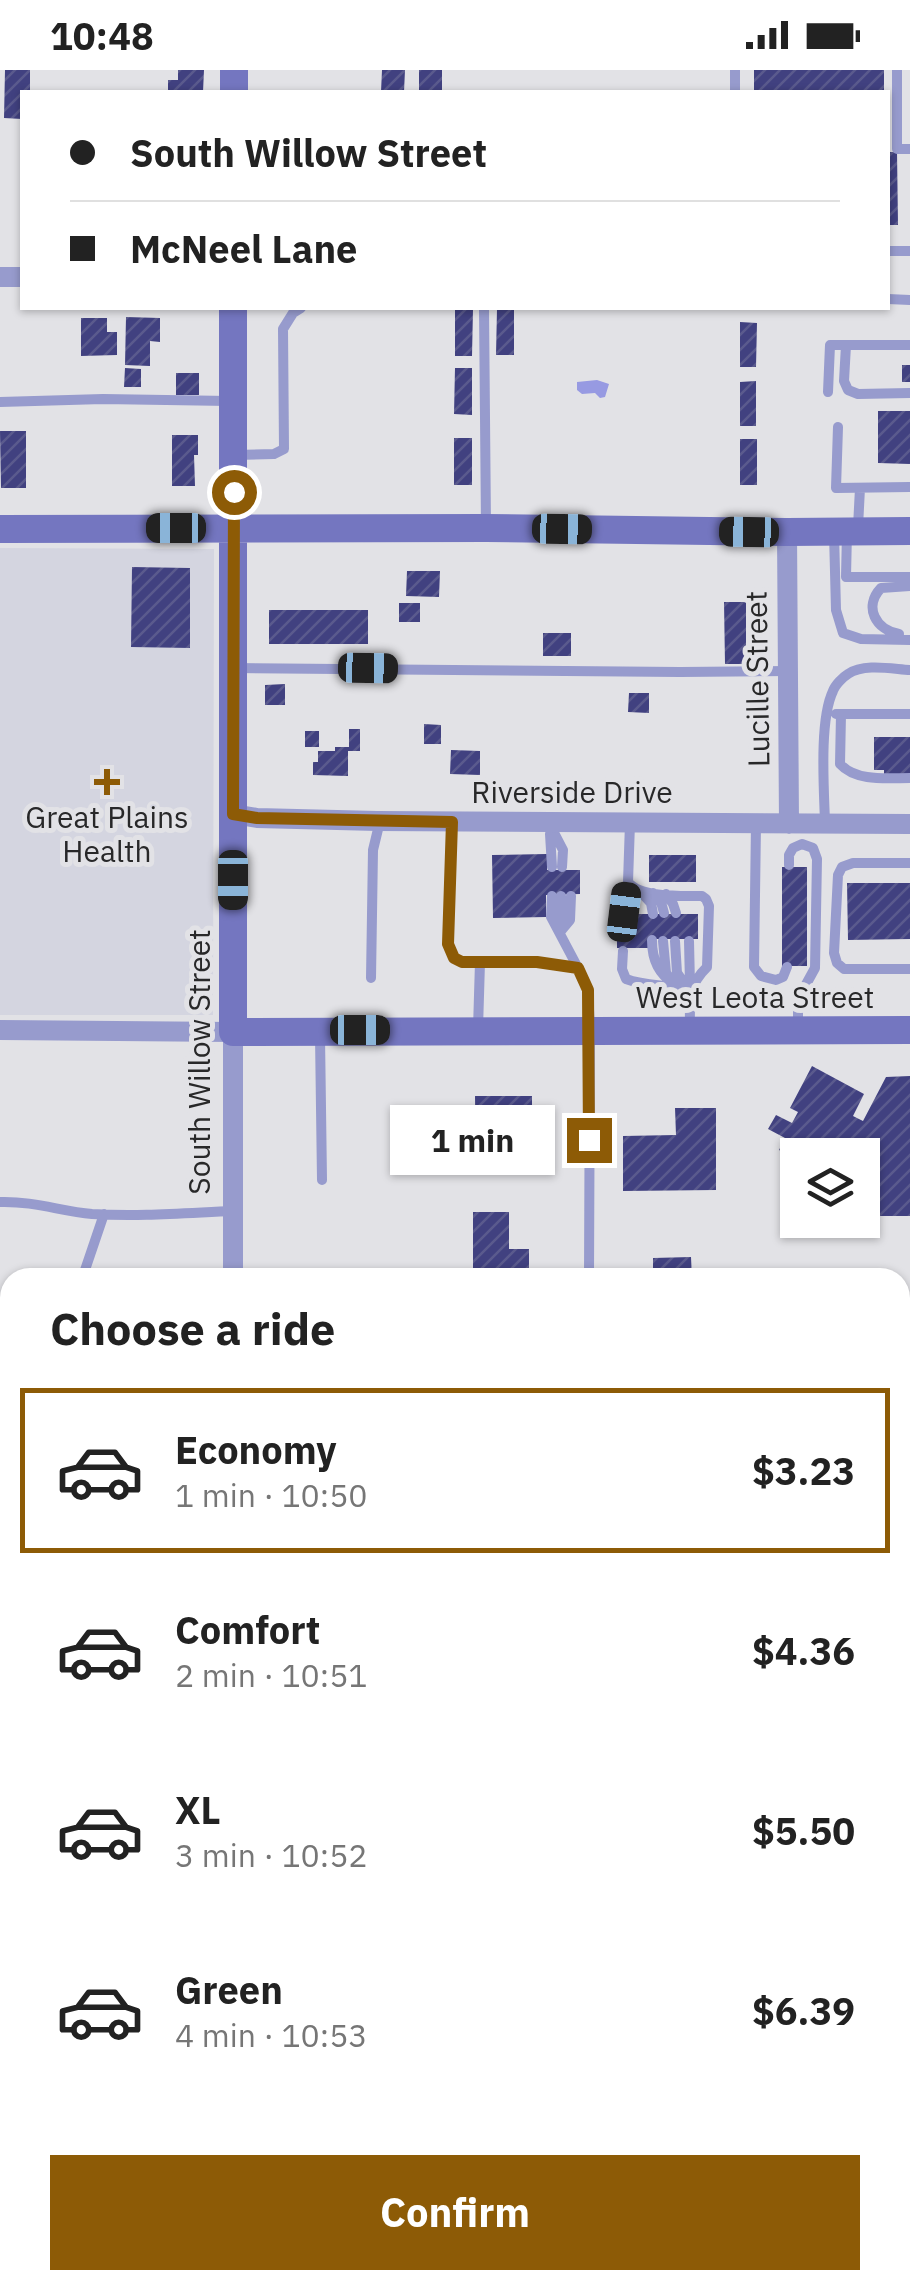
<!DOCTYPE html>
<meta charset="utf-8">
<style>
body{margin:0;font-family:"IBM Plex Sans",sans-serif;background:#f2f2f2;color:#222;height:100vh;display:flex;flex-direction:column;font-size:38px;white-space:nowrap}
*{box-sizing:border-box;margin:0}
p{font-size:32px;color:#767676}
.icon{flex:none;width:55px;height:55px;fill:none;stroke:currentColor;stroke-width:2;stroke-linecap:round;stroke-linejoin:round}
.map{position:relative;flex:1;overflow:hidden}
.drawer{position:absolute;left:0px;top:1198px;width:910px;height:1022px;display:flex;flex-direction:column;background:#fff;border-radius:30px 30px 0 0;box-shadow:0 2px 8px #0004}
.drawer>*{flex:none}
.banner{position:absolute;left:20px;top:20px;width:870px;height:220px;border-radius:0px;box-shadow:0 2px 8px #0004;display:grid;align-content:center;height:220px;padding:0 50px;background:#fff}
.fabs{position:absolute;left:780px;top:1068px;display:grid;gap:20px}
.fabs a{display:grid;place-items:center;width:100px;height:100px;border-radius:0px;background:#fff;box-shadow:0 2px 8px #0004;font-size:50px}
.end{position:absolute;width:45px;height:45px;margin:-22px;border:12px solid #8d5b06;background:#fff;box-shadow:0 0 0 5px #fff}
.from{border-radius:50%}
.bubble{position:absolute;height:70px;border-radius:0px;background:#fff;box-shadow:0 2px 8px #0004;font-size:32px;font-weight:800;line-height:70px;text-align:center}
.car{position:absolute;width:30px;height:60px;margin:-30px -15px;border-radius:12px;box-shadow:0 0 8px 2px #0007;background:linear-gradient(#222 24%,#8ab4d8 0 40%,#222 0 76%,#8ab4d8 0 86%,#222 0)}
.banner b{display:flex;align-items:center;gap:35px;height:95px;font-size:38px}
.banner b+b{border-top:2px solid #e0e0e0}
.banner i{width:25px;height:25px;background:#222}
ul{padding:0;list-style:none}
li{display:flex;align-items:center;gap:30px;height:165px;margin:0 20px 15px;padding:0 30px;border:5px solid transparent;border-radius:0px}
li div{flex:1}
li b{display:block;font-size:38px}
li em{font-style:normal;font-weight:800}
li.selected{border-color:#8d5b06}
li>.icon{width:90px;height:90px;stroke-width:1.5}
h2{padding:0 50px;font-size:45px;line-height:120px}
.button{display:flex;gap:20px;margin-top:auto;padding:20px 50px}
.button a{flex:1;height:115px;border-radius:0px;background:#8d5b06;color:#fff;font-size:40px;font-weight:800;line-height:115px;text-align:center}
.status{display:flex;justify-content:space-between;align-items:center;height:70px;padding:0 50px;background:#fff;direction:ltr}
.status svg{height:28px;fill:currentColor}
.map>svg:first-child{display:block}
.built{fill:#d4d5e0}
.water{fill:#979ae2}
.building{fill:url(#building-hatch)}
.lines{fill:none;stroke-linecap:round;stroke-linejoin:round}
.lane{stroke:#979bcd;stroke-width:10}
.street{stroke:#979bcd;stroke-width:20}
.secondary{stroke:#7476c0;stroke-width:28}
.route{stroke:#8d5b06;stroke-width:12}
.poi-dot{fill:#8d5b06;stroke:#e2e2e6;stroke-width:4}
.labels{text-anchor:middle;stroke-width:10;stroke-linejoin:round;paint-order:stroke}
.street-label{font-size:30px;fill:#282829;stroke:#e2e2e6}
.poi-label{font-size:30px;fill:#282829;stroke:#e2e2e6}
</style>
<div class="status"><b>10:48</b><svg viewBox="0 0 49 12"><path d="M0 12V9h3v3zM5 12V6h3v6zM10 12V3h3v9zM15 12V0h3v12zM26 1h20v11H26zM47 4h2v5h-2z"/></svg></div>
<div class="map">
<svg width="910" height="2218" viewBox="0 0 910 2218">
<defs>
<pattern id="building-hatch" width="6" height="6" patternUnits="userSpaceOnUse" patternTransform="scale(2.5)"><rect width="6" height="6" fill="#414180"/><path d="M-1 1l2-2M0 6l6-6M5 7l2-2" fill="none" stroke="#5a5a8d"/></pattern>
</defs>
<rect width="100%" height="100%" fill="#e2e2e6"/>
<path class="built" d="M0 478 214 479 213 945H0Z
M900 1895H910V2218H669L671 2210H900Z
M518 2210H627L658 2218H516Z"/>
<path class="water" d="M597 310 609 314 605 327 600 328 595 323 582 324 577 320V312Z
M910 1502V1807L900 1805V1511Z
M0 1628H10V1840H0Z
M0 1975 10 1979V2121H0Z"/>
<path class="building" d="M5 0H30V22H22V49L4 48Z
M178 0H204L203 22H168V10H178Z
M382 0H405L404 22H381Z
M419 0H442V22H419Z
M754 0H884V22H754Z
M888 82H897L898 155H888Z
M455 239H473L472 286H455Z
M497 239H514V285H496Z
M126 247 160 248V272L150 271V296L125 295Z
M81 248H107V262H117V285L81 286Z
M740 252 757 253 756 297H740Z
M902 295H910V312H902Z
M125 298 141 299V317H124Z
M455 298H472V345L454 344Z
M176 303H199V325H176Z
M756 311V356H740V312Z
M878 341H910V394L878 393Z
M0 361H26V418H1Z
M172 365H198V385H194L195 416H172Z
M454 368H472V415H454Z
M740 369H757V415H740Z
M132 497 190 498V578L131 577Z
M407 501H440L439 527 406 526Z
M724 532H746V594H725Z
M399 533H420V552H399Z
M269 540H368V574H269Z
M543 563H571V586H543Z
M285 614V635H265V615Z
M629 623H649V643L628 642Z
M424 654 441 655V674H424Z
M349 659H360V681H348V706L313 705V692H318V681H335V677H349Z
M305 661H319V677H305Z
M874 667H910V704H884V700H874Z
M451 680 480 681V705L450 704Z
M547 784V800H580V824L546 825V847L493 848 492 785Z
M649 785H696V812H649Z
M782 797H807V896H782Z
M847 813H910V869L848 870Z
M617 844H698V869H649V878H617Z
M812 996 864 1024 853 1046 863 1051 886 1007 910 1006V1146H878V1132H862V1085H798V1090L779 1080 785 1068 768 1059 776 1045 792 1053 798 1042 790 1038Z
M475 1026H532V1062H512V1098H476Z
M675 1038H716V1120L623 1121V1066L676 1065Z
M473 1142H509V1179H529V1204H510V1208H473Z
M691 1187 692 1208H653V1188Z"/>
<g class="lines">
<path class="lane" d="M735 0V22
M897 0V79H910
M888 181H910
M888 229 910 230
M484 238 486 457
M846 275 844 311 848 320 858 324 910 323
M828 322 830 275H910
M0 332 103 329 229 331
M838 357 836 418 910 417
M234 385 274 384 284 379 283 259 293 243 301 238
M858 457 860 418
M847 462 846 507H910
M834 463 836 540 843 563 861 569 910 570
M899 564C876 560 863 537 881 518L910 516
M234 598 680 602 788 601
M836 644H910
M841 644 840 694C856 712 888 708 910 708
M452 752 448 873 454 888 463 892H537L578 898 588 919 590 961 589 1208
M549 753 563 780 562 797
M630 753 628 812C640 828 682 826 702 826L706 829 709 836 707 897C687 916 690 933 690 959
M825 753C824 719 819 650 833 621 835 615 843 607 848 604 864 593 892 599 910 600
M756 754 754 897 761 906 776 910 783 907 787 897
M550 764 552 797
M910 793H853L842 797 838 805 834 883 837 893 844 899H910
M789 795V785L793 778 802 774 813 778 817 789 815 898 798 929V959
M640 821 651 833 653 844
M653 823 661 832 664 843
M666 824 673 834 676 843
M552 826 551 847 578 898
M624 842 628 813
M560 861 561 826
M560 862 570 850 571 826
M652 870C652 891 659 904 675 915
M663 871 666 903 672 911
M675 871 677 903 690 921
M689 871 690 915
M623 881 622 899 626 909C647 917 669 914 691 921
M371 908 373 780 380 751
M478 959 480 892
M320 966 322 1110
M0 1132C34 1131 60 1141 92 1144 139 1147 186 1143 233 1141
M85 1200 104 1144
M900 1968 906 1969 900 2029
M900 2122 908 2144 910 2172
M796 2210 825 2218"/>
<path class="street" d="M0 207H22
M787 462 789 754
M233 744 257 748 377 751 910 754
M0 960 233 962V1208"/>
<path class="secondary" d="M234 0V22
M233 238V962L910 960
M0 459 486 458 787 462 910 461"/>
</g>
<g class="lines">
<path class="route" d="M234 422 233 744 257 748 452 752 448 874 454 888 462 892H537L578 898 588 920 589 1070"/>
</g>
<path class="poi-dot" d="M102 697h10v10h10v10h-10v10h-10v-10h-10v-10h10z"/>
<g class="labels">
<g class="street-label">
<text transform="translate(758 609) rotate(-91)" y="10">Lucille Street</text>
<text x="572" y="733">Riverside Drive</text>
<text x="755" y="938">West Leota Street</text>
<text transform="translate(200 992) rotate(-90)" y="10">South Willow Street</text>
</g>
<g class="poi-label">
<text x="107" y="758">Great Plains<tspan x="107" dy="34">Health</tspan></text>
</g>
</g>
</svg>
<div class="fabs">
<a><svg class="icon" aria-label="layers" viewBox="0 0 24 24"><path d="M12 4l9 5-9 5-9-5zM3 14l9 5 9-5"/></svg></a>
</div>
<i class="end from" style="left:234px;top:422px"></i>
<i class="end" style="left:589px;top:1070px"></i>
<div class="bubble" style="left:390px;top:1035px;width:165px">1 min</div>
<i class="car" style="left:176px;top:458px;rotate:270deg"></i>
<i class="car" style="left:562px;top:459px;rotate:91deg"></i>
<i class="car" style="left:749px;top:462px;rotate:271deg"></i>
<i class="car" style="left:368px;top:598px;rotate:91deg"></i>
<i class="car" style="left:233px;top:810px;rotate:180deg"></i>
<i class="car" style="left:624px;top:842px;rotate:7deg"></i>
<i class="car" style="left:360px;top:960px;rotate:90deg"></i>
<div class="banner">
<b><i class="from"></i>South Willow Street</b>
<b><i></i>McNeel Lane</b>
</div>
<section class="drawer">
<h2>Choose a ride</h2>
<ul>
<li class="selected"><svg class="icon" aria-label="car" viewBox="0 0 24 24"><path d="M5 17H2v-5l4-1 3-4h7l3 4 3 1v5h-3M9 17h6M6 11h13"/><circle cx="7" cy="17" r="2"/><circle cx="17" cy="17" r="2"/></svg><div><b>Economy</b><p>1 min · 10:50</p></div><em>$3.23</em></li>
<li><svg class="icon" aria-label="car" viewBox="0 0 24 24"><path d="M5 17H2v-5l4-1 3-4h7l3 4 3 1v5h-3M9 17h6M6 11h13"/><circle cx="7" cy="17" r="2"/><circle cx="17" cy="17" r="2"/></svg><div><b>Comfort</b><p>2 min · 10:51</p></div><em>$4.36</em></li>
<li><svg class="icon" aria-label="car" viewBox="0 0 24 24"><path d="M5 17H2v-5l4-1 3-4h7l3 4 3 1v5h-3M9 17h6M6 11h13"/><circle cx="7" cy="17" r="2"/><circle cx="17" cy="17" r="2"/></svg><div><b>XL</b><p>3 min · 10:52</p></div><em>$5.50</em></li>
<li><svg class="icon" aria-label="car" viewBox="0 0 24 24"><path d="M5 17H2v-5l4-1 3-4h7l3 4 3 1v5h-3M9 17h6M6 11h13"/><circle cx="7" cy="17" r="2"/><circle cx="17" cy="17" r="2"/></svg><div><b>Green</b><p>4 min · 10:53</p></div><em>$6.39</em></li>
</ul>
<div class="button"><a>Confirm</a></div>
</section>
</div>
